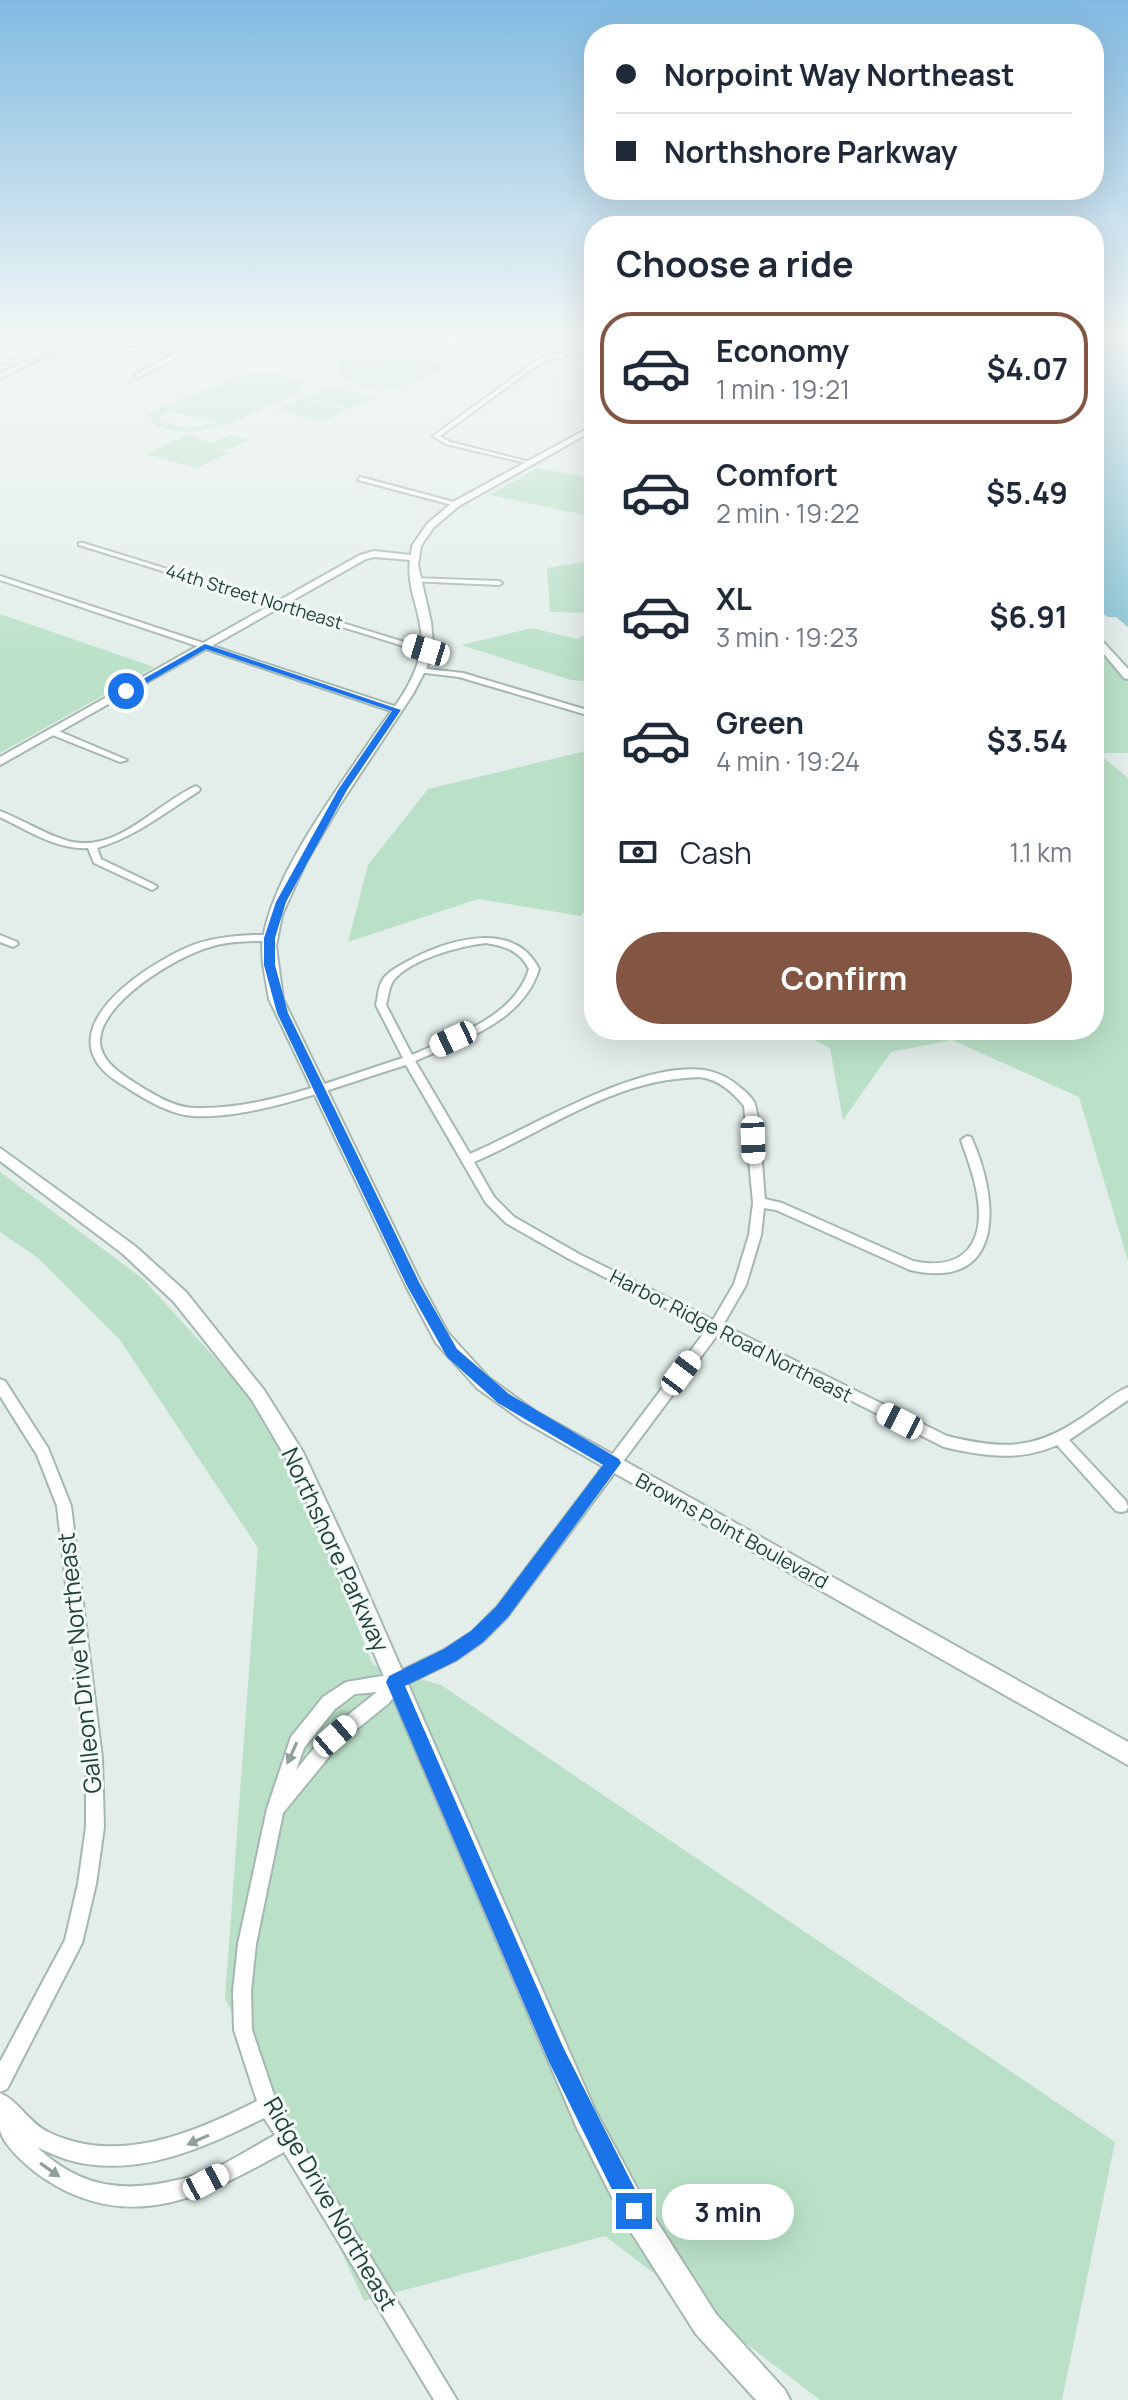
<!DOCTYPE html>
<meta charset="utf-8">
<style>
body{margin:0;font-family:Manrope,sans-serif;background:#f6f6f7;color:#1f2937;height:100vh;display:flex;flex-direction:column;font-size:30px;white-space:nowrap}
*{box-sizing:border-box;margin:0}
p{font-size:26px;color:#747a83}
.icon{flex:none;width:44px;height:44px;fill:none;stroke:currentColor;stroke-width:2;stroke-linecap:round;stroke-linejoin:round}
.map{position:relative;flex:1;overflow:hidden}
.side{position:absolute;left:584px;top:216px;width:520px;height:824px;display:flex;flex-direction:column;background:#fff;border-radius:32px;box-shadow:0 8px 32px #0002}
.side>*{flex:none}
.hud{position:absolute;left:584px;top:24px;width:520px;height:176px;border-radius:32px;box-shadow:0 8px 32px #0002;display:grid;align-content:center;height:176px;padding:0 32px;background:#fff}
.end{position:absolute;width:36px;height:36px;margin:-18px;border:10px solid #1a73e8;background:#fff;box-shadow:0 0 0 4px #fff}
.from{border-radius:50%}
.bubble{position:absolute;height:56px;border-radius:28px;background:#fff;box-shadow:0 8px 32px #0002;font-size:26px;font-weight:700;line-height:56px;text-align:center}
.car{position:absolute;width:24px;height:48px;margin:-24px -12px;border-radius:10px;box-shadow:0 0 6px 2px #0007;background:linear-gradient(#fff 24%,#345 0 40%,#fff 0 76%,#345 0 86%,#fff 0)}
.hud b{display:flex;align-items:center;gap:28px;height:76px;font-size:30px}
.hud b+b{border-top:2px solid #e0e1e3}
.hud i{width:20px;height:20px;background:#1f2937}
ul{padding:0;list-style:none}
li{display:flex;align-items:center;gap:24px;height:112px;margin:0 16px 12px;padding:0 16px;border:4px solid transparent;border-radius:32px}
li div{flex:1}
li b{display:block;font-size:30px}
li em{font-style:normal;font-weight:700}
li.current{border-color:#835543}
li>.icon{width:72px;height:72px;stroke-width:1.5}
h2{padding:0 32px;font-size:36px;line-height:96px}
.pay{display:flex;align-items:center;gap:20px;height:88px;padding:0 32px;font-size:30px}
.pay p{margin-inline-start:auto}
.action{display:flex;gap:16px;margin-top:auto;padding:16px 32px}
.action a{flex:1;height:92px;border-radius:48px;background:#835543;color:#fff;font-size:32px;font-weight:700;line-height:92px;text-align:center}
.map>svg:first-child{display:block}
.green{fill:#bae1c8;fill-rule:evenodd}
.water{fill:#87c4d7}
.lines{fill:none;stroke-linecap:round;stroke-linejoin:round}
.minor-casing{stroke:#a5b7b2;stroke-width:4}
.tertiary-casing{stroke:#a5b7b2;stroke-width:4}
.secondary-casing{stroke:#a0bbb4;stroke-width:4}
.minor{fill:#fff;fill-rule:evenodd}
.tertiary{fill:#fff;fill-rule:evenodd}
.secondary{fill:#fff;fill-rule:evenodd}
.oneway{fill:#90a09d}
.route{fill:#1a73e8}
.labels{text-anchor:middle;stroke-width:6;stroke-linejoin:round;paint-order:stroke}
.far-street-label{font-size:18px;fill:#21413b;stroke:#f4faf8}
.street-label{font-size:20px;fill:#21413b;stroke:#f4faf8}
.near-street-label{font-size:24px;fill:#21413b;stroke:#f4faf8}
</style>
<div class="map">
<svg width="1128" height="2400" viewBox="0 0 1128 2400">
<rect width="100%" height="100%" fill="#e3eeea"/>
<path class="green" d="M362 347 444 364 447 366C409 390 378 400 338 375L339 360Z
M247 374H280L302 380 305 386 296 394C255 411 196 449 152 423L151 416 145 414ZM172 410V412L219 422 189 428 161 422 159 416Z
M329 387 375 397 351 408 305 398Z
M302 399 348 410 323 421 277 410Z
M188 434 211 443 230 435 250 440 226 450 215 448 229 453 196 468 146 454Z
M537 468 594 479V517L490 495Z
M594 560V613L550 612 547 568Z
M0 614 154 667 0 753Z
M594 626V682L571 680 461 645 532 628 578 639Z
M1094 633 1128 669V753H1098L1128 778V1261L1079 1097 952 1040 891 1052 843 1120 830 1048 794 1030H1094Z
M594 749V900L581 916 478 899 348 942 368 865 428 789Z
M0 1172 143 1279 276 1425 373 1665 441 1685 1115 2142 1062 2400H820L605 2236 364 2301 225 1998 258 1548 120 1340 38 1258 0 1232Z"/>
<path class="water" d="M1094 334H1128V627L1116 617H1108L1094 608Z"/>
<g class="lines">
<defs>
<path id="minor" d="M14 334V335L0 337V335Z
M123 334H129L102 342 126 347 186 349 231 334H237L180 355 137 378 135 375 178 352 126 351 97 344 37 360 0 378V374L20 364 0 362V358L25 362Z
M408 334 454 339 478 334H484L454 343Z
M594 345V349L543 361 440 436 450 442 530 462V464L446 444 433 436 539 359Z
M360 477 458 503 459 504 456 506 358 480Z
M79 543H83L430 650 423 652 79 545Z
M0 576 400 708 401 710 394 712 0 580Z
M413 578 499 581 502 583 499 585 411 581 410 580Z
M418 668 463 673 594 712V717L459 677 418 672Z
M50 730H56L127 760 120 762 50 734Z
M196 786 200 789 199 791C166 812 135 837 97 848L101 859 155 885 157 887 152 890 94 863 88 848C57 850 27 830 0 817V811C23 820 44 834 68 841 118 854 155 804 196 786Z
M0 935 17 942 18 944 13 947 0 942Z
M253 935H270L275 938 270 941C250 941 229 941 210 947 177 956 98 1003 100 1043 102 1062 120 1073 135 1083 153 1094 174 1108 196 1108 264 1110 338 1078 403 1058L376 1005C378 998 378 987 382 981 387 971 403 964 412 959 450 939 515 920 539 969 523 1022 461 1041 415 1061L470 1154C531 1128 637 1061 704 1070 718 1072 731 1079 742 1089 746 1092 751 1097 754 1102 760 1113 763 1182 765 1199L782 1203 913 1261C964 1272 986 1243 977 1194 974 1175 967 1158 961 1140L967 1136 971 1137C999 1197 1007 1292 910 1270L776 1210 764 1208 761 1235 746 1285 723 1325 947 1436C1001 1449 1032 1451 1080 1419 1096 1409 1111 1394 1128 1387V1400L1069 1440 1126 1501 1128 1507 1126 1511 1121 1512 1116 1511 1057 1445C1019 1462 983 1456 944 1447L718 1334 507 1617 482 1642 456 1660 401 1687 389 1703 341 1742 283 1813 256 1944 251 1991 252 2030 276 2101 457 2400H434L284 2152C205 2196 131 2235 45 2179 31 2170 3 2146 0 2130 0 2119 0 2105 0 2093 19 2101 29 2123 48 2132 118 2166 193 2133 257 2101L234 2030 233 1991 238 1944 267 1809 291 1737 323 1697 346 1682 394 1674 444 1650 472 1632 497 1607 707 1329 571 1260 506 1223 486 1203 406 1065C345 1083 256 1120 193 1116 169 1114 146 1100 126 1087 114 1080 101 1071 95 1059 70 1012 157 959 193 945 212 938 232 936 253 935ZM486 943C505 946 520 951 529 969 514 1018 454 1036 412 1055L386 1005C388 998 389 987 393 981 410 959 460 946 486 943ZM699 1077C718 1079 732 1091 744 1106L753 1203 749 1235 734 1284 713 1320 579 1254 514 1217 494 1197 474 1162C530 1138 584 1101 644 1085 662 1080 680 1078 699 1077ZM377 1692 329 1730 296 1770 304 1748 335 1709 355 1694ZM264 2118 275 2135C253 2147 232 2161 209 2171 196 2176 182 2179 168 2182 116 2193 76 2184 37 2147 48 2152 60 2158 72 2161 139 2178 205 2147 264 2118Z
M0 1379 5 1381 48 1448 71 1506 102 1758 104 1827 96 1884 82 1943 7 2089 0 2092V2062L65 1940 78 1884 86 1827V1758L57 1506 37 1455 0 1396Z"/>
<path id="tertiary" d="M594 425V430L459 506 433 528 421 546 418 565 431 622 433 643 427 667 413 694 339 806 306 862 282 915 276 946 283 999 422 1285 448 1333 489 1378 535 1411 1128 1742V1765L523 1421 477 1388 436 1343 406 1286 269 999C266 979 260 958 263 938 275 871 336 792 374 735 389 714 407 693 416 668 433 624 405 599 410 560L374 557 366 559 0 765V757L360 555 374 551 411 555 412 546 427 524 453 502Z
M0 1148 135 1246 186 1292 264 1390 303 1452 354 1561 595 2110 644 2201 716 2314 785 2390 790 2400H756L696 2334 624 2221 577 2128 338 1569 289 1463 252 1400 174 1302 123 1254 0 1161Z"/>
<path id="secondary" d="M1094 632 1128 669V679L1124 678 1094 642Z"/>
</defs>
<use href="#minor" class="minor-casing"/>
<use href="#tertiary" class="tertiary-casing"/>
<use href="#secondary" class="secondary-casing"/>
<use href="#minor" class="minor"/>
<use href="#tertiary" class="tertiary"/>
<use href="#secondary" class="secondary"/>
</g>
<defs><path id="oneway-solid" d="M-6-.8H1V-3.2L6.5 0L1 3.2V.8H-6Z" transform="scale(2)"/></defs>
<g class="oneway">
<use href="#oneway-solid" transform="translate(292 1753) rotate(114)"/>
<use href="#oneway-solid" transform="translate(198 2140) rotate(156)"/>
<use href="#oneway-solid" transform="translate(50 2170) rotate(35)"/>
</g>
<linearGradient id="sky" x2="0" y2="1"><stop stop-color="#81bae1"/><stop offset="0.5" stop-color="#f2f7f6"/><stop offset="1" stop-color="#f2f7f6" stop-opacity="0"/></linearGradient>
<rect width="1128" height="670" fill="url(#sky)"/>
<path class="route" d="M205 644 401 710 347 790 286 902 275 938V965L288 1013 420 1284 457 1349 509 1394 619 1459 621 1463 508 1617 483 1642 456 1661 405 1686 563 2047 642 2203 645 2211 642 2218 634 2222 626 2218 549 2062 386 1682 389 1676 444 1649 471 1631 496 1607 603 1465 498 1403 447 1357 407 1286 277 1013 264 965V938L276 902 338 790 392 711 206 649 129 693 122 691Z"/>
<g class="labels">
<g class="far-street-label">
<text transform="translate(254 597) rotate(17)" y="6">44th Street Northeast</text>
</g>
<g class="street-label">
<text transform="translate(731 1336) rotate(27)" y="7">Harbor Ridge Road Northeast</text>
<text transform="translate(732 1531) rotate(29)" y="7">Browns Point Boulevard</text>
</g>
<g class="near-street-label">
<text transform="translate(335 1550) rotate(65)" y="8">Northshore Parkway</text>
<text transform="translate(80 1663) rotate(-96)" y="8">Galleon Drive Northeast</text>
<text transform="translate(330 2204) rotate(60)" y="8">Ridge Drive Northeast</text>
</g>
</g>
</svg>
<i class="end from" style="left:126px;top:691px"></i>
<i class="end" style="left:634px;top:2211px"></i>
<div class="bubble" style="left:662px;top:2184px;width:132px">3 min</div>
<i class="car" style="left:426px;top:650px;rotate:287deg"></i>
<i class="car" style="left:453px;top:1039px;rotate:245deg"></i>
<i class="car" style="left:753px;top:1140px;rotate:178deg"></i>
<i class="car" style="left:681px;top:1373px;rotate:37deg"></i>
<i class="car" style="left:900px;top:1421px;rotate:297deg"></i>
<i class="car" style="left:335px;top:1736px;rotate:49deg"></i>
<i class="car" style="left:206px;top:2182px;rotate:62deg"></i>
<div class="hud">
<b><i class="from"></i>Norpoint Way Northeast</b>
<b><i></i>Northshore Parkway</b>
</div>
<section class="side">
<h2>Choose a ride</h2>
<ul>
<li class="current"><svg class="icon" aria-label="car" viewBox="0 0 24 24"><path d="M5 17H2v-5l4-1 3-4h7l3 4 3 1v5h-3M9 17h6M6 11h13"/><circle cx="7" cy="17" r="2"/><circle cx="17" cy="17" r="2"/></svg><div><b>Economy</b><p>1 min · 19:21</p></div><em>$4.07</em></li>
<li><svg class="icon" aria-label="car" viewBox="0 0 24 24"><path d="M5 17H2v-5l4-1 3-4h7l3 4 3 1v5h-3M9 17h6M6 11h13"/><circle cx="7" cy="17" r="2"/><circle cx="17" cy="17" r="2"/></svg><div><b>Comfort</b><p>2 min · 19:22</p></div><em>$5.49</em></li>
<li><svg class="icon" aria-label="car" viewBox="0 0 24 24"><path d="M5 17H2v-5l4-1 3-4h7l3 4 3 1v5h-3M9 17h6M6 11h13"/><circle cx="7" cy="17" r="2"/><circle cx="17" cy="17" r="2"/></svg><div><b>XL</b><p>3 min · 19:23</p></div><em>$6.91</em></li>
<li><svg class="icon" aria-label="car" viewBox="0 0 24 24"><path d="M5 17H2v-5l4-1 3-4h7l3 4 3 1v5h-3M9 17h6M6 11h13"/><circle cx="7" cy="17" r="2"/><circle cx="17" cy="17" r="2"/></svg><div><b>Green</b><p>4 min · 19:24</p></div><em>$3.54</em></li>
</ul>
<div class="pay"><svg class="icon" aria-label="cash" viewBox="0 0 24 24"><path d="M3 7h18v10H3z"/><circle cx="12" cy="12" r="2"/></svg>Cash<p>1.1 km</p></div>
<div class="action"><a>Confirm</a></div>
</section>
</div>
